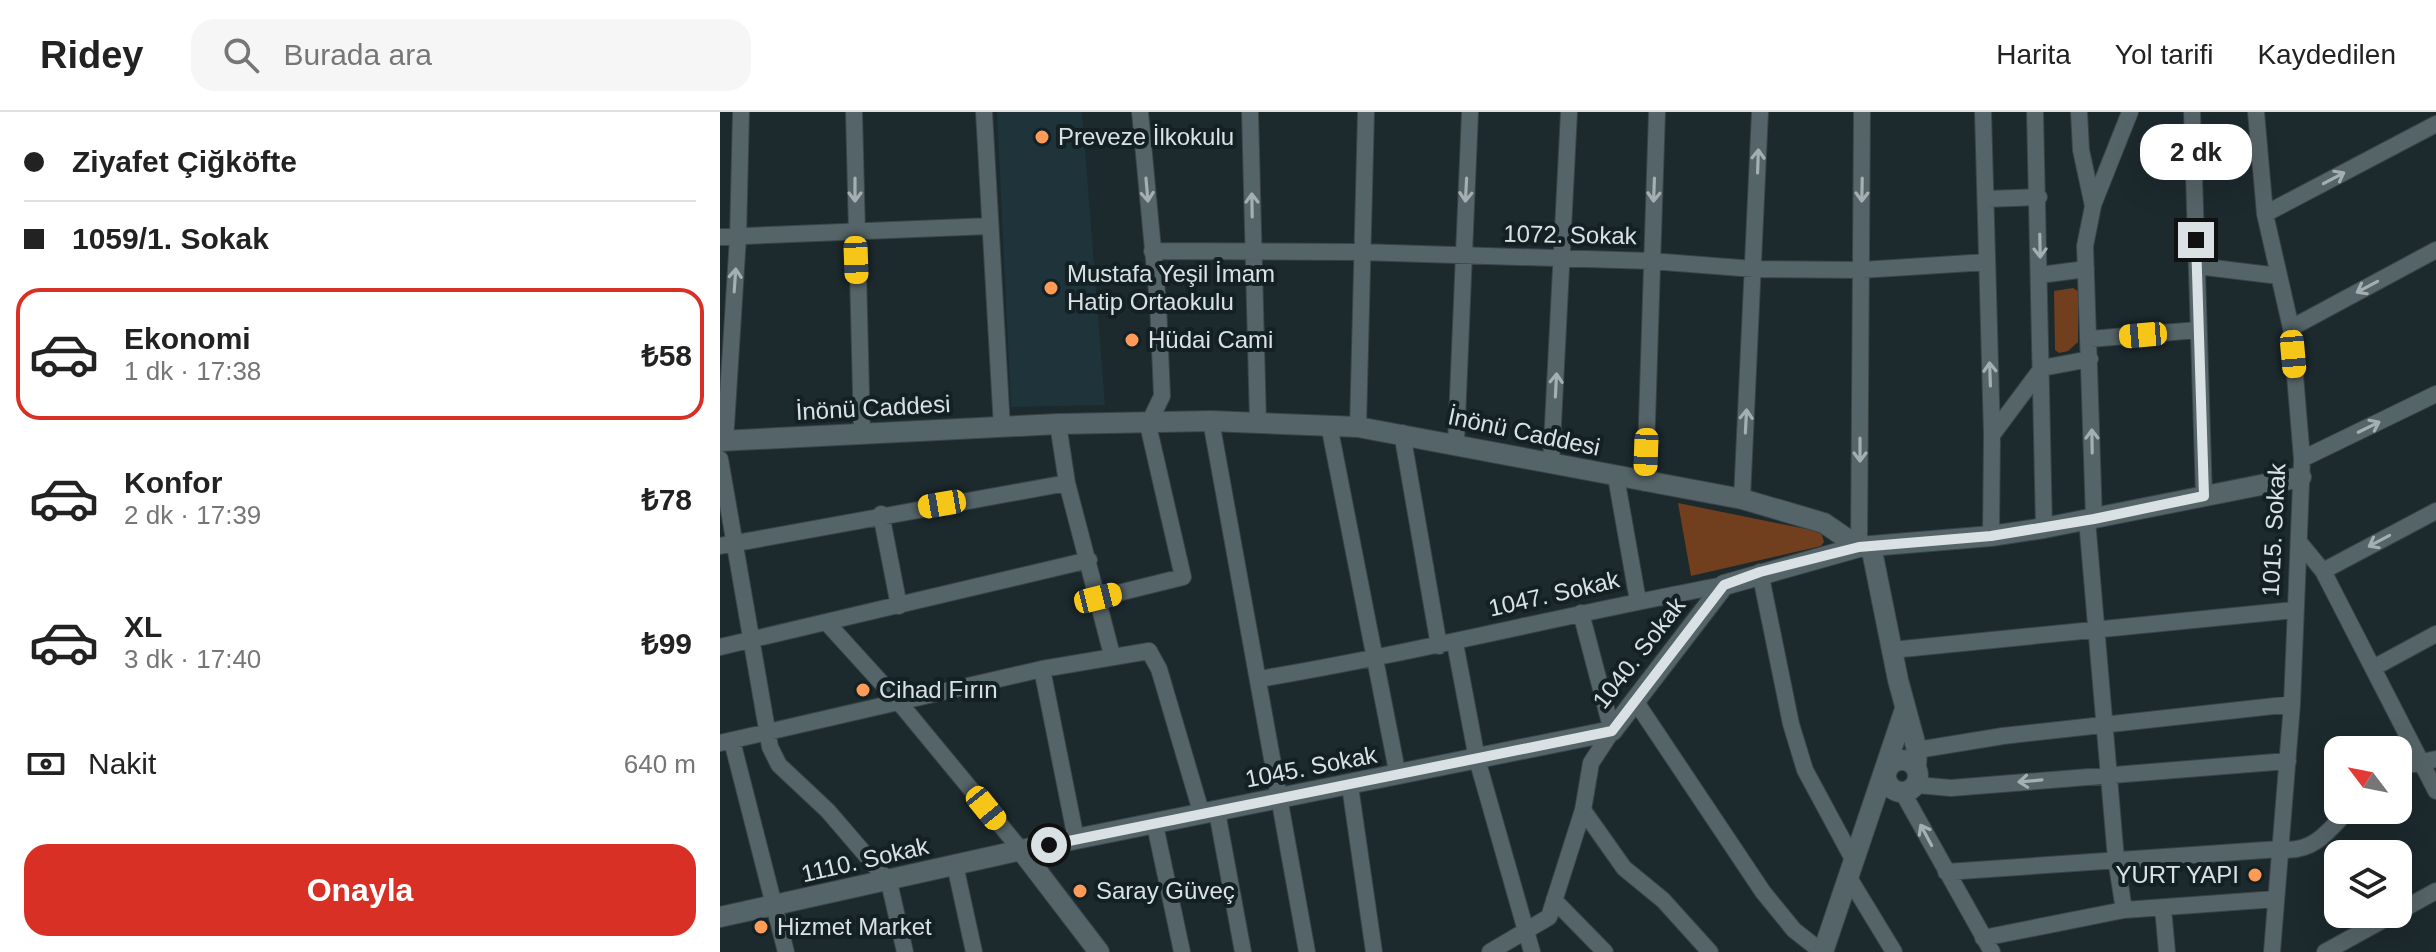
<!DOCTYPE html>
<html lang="tr">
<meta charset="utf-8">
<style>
body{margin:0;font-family:Helvetica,sans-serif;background:#f6f6f6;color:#222;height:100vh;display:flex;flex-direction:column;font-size:30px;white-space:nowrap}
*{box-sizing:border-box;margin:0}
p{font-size:26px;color:#767676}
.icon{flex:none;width:44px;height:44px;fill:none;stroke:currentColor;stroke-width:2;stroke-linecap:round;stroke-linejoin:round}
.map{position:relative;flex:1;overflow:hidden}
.drawer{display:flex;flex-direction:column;background:#fff;width:720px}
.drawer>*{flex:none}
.banner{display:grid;align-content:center;height:176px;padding:0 24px;background:#fff}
.needle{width:52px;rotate:302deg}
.tools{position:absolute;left:1604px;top:624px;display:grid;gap:16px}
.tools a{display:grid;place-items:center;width:88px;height:88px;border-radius:16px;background:#fff;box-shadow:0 8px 32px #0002;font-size:40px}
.end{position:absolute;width:36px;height:36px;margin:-18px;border:10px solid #d9e1e4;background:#111;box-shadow:0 0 0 4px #111}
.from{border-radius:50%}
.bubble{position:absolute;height:56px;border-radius:24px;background:#fff;box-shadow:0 8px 32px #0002;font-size:26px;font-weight:600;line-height:56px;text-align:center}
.car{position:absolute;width:24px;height:48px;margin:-24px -12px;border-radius:10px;box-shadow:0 0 6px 2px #0007;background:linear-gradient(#f5c518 24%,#345 0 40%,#f5c518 0 76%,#345 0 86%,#f5c518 0)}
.banner b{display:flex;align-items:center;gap:28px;height:76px;font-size:30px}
.banner b+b{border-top:2px solid #e0e0e0}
.banner i{width:20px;height:20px;background:#222}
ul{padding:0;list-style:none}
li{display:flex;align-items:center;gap:24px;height:132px;margin:0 16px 12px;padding:0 8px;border:4px solid transparent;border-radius:24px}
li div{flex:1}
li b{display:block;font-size:30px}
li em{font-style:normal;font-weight:600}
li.current{border-color:#d93025}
li>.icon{width:72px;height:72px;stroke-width:1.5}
.pay{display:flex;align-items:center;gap:20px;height:88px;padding:0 24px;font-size:30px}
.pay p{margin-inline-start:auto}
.primary-button{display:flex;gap:16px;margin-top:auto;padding:16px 24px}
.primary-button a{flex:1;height:92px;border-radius:24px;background:#d93025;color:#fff;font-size:32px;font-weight:600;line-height:92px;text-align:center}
header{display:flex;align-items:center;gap:48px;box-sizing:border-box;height:112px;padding:0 40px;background:#fff;border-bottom:2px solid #e0e0e0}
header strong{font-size:38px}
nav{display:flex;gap:44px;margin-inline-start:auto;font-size:28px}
.search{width:560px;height:72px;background:#f6f6f6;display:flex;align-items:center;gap:20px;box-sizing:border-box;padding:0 28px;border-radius:24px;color:#767676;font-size:30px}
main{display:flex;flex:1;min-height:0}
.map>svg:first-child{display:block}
.built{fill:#1e343a}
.green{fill:#713f1d}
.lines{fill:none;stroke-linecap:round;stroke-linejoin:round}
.minor-casing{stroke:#394447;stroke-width:18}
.tertiary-casing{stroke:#394447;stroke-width:22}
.minor{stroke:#556468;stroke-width:16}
.tertiary{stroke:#556468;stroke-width:20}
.oneway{stroke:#a4afb2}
.route{stroke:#d9e1e4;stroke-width:10}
.poi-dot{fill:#ff9b59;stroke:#132024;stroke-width:3}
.labels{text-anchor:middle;stroke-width:8;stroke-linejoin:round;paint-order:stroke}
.poi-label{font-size:24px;fill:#d9e1e4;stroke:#132024;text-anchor:start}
.street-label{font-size:24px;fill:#d9e1e4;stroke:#132024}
</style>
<header>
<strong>Ridey</strong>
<div class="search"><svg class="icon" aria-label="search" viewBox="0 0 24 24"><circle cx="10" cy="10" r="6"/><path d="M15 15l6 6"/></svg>Burada ara</div>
<nav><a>Harita</a><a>Yol tarifi</a><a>Kaydedilen</a></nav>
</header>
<main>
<section class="drawer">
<div class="banner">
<b><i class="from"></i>Ziyafet Çiğköfte</b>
<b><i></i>1059/1. Sokak</b>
</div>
<ul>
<li class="current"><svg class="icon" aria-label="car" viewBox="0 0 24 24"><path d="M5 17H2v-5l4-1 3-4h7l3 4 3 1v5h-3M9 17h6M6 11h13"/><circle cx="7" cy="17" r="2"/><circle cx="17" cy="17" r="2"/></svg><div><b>Ekonomi</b><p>1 dk · 17:38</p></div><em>₺58</em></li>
<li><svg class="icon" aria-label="car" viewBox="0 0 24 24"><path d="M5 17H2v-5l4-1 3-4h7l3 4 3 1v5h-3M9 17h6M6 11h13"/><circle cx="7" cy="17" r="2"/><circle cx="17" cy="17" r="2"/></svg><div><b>Konfor</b><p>2 dk · 17:39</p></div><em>₺78</em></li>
<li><svg class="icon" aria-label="car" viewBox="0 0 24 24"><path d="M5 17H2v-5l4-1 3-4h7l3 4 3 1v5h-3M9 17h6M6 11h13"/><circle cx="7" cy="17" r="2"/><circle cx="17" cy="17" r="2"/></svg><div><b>XL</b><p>3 dk · 17:40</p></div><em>₺99</em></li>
</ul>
<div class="pay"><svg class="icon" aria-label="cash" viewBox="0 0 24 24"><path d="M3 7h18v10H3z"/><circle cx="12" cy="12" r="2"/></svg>Nakit<p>640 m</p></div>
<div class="primary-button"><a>Onayla</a></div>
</section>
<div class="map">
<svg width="1716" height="840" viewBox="0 0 1716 840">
<rect width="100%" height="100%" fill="#1c292d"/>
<path class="built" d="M277 0H362L385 293 291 295Z"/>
<path class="green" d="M1353 176 1358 179V230L1348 239 1339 241 1335 238 1334 179Z
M958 391 1101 420 1104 430 1101 434 971 464Z"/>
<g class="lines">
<defs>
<path id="minor" d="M134 0 142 321
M264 0 282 316
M530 0 538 311
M1263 0 1272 323 1271 424
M1315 0 1324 416
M1359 0 1361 38 1373 94 1365 134 1374 407
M1472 0 1484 384
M1536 0 1545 102 1571 216 1582 347 1572 592 1552 840
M1266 87 1319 85
M1373 93 1410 0
M1545 102 1716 12
M0 125 270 114
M432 139 640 140 931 149 1034 157 1141 158 1267 150
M1477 154 1559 164
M1320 163 1366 157
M1571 216 1716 138
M1370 227 1477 218
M491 309 587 840
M338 312 347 371 392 543
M609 313 678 664
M638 315 646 0
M682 321 719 534
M1272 323 1322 256 1370 247
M5 330 18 125 21 0
M736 331 750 0
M0 347 50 635 59 653 108 699 169 770 185 840
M1582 347 1716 282
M831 351 849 0
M896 365 918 489
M925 371 937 0
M1022 387 1040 0
M161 402 179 494
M1367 408 1396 747 1404 798
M1579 430 1603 459 1716 679
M0 434 347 371
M1139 435 1142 0
M1603 459 1716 399
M1040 460 1071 612 1085 658 1134 749
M378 486 463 465 428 313 442 284 438 191 420 0
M108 512 178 589 301 738
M735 531 757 647 812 840
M0 535 369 448
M1172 538 1574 498
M1655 555 1716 522
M322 557 356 727
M539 567C695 541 848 502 1004 473
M916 590 1043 780 1074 818 1102 840
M12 629 66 840
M0 631 322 557 429 539 439 557 482 703
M1197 638 1283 624 1572 592
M1678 655 1716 647
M1197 673 1231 676 1568 649
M630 674 654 840
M1183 681 1272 840
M863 698 904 756 943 788 990 840
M497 700 523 840
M435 713 462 840
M235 753 254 840
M1226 760 1560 737C1592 742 1608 720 1628 698
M1129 766 1174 840
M834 788 885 840
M1443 796 1447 840
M1678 800 1716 779
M1263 826 1404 798 1556 787
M770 840 829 805 863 698 871 651 892 619 861 501
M1605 840 1674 802"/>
<path id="tertiary" d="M0 329 338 312 491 309 638 315 1022 387 1104 411 1139 435 1271 424 1324 416 1581 365
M1151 434 1178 568 1197 638 1196 655
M1166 664a16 16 0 1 1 32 0a16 16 0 1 1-32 0Z
M301 738 379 840
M0 805 301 738 892 619 1004 473 1139 435
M1103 840 1185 597"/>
</defs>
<use href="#minor" class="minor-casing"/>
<use href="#tertiary" class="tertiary-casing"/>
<use href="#minor" class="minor"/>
<use href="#tertiary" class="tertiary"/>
</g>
<defs><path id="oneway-shaft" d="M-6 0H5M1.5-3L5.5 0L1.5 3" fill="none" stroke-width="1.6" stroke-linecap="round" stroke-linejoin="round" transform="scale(2)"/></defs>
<g class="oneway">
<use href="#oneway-shaft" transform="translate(1038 49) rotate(-88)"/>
<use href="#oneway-shaft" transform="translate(1614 66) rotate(-28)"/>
<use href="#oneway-shaft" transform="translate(135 78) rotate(90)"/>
<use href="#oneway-shaft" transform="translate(427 78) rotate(85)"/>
<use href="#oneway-shaft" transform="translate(746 78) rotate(93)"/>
<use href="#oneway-shaft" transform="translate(934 78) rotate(92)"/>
<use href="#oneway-shaft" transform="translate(1142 78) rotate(91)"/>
<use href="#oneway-shaft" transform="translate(532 93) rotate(-91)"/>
<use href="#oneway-shaft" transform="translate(1320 134) rotate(89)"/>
<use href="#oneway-shaft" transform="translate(15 168) rotate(-86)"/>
<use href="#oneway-shaft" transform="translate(1647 175) rotate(152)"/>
<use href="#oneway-shaft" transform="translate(1270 262) rotate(-92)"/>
<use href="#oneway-shaft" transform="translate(836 273) rotate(-87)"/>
<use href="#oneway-shaft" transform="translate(1026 309) rotate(-87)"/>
<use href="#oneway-shaft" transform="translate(1649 315) rotate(-26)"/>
<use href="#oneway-shaft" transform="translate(1372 329) rotate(-91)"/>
<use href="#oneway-shaft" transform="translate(1140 338) rotate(90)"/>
<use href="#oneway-shaft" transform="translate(1659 429) rotate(152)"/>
<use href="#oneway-shaft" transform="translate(1310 669) rotate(175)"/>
<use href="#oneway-shaft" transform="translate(1206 723) rotate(-118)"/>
</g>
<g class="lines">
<path class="route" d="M329 733 892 619 1004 473 1040 460 1139 435 1271 424 1374 407 1484 384 1476 128"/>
</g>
<g class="poi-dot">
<circle cx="322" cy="25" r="8"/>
<circle cx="331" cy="176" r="8"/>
<circle cx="412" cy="228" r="8"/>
<circle cx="143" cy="578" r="8"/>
<circle cx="1535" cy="763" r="8"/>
<circle cx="360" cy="779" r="8"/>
<circle cx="41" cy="815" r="8"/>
</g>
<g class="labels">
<g class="poi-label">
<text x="338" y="33">Preveze İlkokulu</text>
<text x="347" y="170">Mustafa Yeşil İmam<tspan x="347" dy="28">Hatip Ortaokulu</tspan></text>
<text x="428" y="236">Hüdai Cami</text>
<text x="159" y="586">Cihad Fırın</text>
<text x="1519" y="771" text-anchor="end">YURT YAPI</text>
<text x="376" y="787">Saray Güveç</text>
<text x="57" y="823">Hizmet Market</text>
</g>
<g class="street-label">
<text transform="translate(850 123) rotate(1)" y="8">1072. Sokak</text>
<text transform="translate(153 296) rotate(-3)" y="8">İnönü Caddesi</text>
<text transform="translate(804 320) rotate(12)" y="8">İnönü Caddesi</text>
<text transform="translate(1554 418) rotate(-87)" y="8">1015. Sokak</text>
<text transform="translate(834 482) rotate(-13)" y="8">1047. Sokak</text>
<text transform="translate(919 541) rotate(-52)" y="8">1040. Sokak</text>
<text transform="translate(591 655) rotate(-11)" y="8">1045. Sokak</text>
<text transform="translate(145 748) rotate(-13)" y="8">1110. Sokak</text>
</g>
</g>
</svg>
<div class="tools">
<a><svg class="needle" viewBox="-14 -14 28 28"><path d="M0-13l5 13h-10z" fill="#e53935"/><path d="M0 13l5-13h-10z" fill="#767676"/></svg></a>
<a><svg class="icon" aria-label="layers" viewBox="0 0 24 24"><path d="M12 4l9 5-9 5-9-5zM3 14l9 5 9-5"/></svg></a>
</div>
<i class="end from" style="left:329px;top:733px"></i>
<i class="end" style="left:1476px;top:128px"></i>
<div class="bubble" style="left:1420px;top:12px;width:112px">2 dk</div>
<i class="car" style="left:136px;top:148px;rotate:178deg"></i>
<i class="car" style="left:1423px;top:223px;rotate:265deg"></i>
<i class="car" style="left:1573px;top:242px;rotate:175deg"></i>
<i class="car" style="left:926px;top:340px;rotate:182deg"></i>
<i class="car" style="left:222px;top:392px;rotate:260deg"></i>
<i class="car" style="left:378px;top:486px;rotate:76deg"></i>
<i class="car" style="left:266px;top:696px;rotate:141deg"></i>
</div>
</main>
